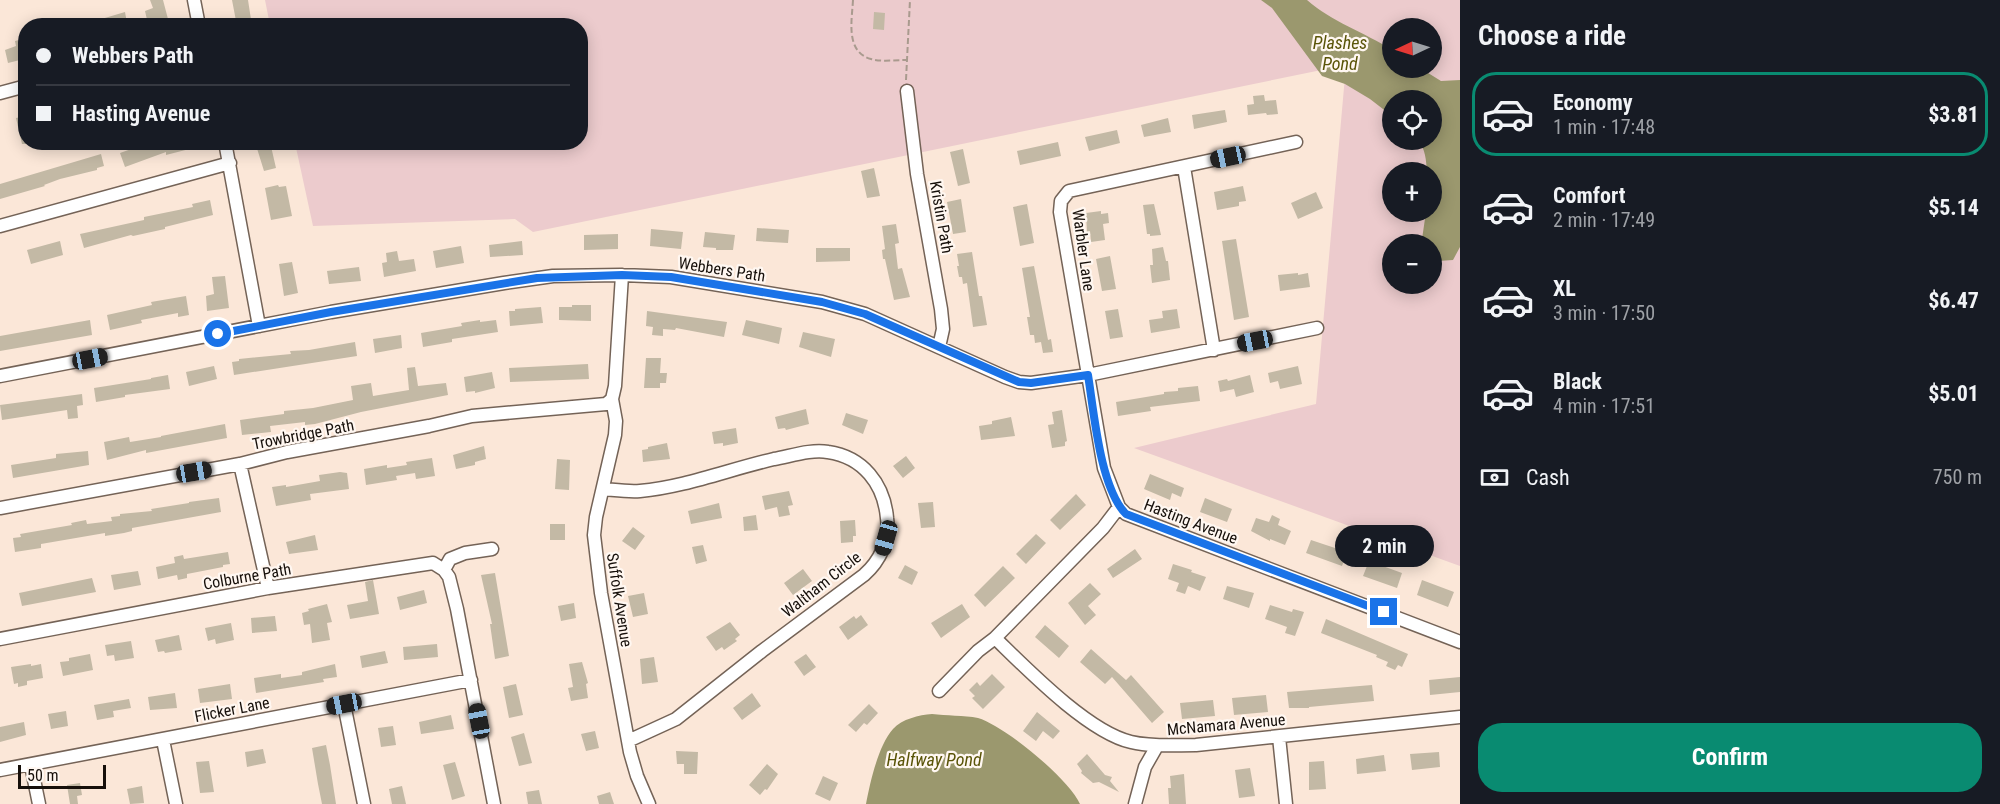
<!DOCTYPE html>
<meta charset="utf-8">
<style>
body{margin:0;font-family:"Roboto Condensed",sans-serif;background:#20242c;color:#f1f3f6;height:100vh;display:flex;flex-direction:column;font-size:22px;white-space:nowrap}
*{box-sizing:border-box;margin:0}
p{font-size:20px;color:#9ea1a6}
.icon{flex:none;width:33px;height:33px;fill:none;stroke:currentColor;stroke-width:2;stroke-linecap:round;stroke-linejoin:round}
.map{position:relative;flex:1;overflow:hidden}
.drawer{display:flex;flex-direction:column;background:#171b24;width:540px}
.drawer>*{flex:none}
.guide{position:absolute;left:18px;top:18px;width:570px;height:132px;border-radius:24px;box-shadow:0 3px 15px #0003;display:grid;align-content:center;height:132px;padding:0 18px;background:#171b24}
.needle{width:39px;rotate:266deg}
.buttons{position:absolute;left:1382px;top:18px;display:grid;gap:12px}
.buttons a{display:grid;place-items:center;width:60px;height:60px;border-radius:50%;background:#171b24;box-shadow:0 3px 15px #0003;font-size:30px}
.scale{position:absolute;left:18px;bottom:15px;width:88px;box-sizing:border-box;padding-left:6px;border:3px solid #160f0a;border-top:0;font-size:16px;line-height:21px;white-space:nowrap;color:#160f0a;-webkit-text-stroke:4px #fff7f1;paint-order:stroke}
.end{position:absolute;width:27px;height:27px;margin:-14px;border:8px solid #1a73e8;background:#fff;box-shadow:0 0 0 3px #fff}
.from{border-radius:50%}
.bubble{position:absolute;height:42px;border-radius:21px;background:#171b24;box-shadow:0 3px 15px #0003;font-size:20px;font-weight:700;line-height:42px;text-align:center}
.car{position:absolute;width:18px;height:36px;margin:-18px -9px;border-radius:8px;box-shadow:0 0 4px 2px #0007;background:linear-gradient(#222 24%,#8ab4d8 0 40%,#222 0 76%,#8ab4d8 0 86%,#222 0)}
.guide b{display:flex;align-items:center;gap:21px;height:57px;font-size:22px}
.guide b+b{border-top:2px solid #363941}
.guide i{width:15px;height:15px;background:#f1f3f6}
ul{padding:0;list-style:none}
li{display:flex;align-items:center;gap:18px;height:84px;margin:0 12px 9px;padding:0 6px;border:3px solid transparent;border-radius:24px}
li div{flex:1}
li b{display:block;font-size:22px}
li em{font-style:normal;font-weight:700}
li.active{border-color:#098b71}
li>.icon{width:54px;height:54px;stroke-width:1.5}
h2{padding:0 18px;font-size:27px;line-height:72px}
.pay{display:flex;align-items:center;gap:15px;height:66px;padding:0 18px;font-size:22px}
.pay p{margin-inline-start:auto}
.action{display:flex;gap:12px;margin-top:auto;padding:12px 18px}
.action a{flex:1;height:69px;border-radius:24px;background:#098b71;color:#fff;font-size:24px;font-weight:700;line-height:69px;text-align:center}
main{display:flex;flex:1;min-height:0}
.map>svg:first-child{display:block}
.green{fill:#eccbcd;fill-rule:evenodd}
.water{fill:#9b986e}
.building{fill:#c3b9a5}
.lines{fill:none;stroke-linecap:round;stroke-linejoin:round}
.minor-casing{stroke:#746357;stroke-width:15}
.path{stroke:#a99a8e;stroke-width:2;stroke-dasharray:6 3;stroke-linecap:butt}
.minor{stroke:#fff;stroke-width:12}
.route{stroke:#1a73e8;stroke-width:8}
.labels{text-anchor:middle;stroke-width:4.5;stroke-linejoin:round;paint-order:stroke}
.street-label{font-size:16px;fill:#160f0a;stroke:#fff7f1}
.water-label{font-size:18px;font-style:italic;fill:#5a5408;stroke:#fff7f1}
</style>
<main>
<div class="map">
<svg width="1460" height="804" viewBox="0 0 1460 804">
<rect width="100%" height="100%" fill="#fbe7d8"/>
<path class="green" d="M265 0H1460V566L1134 448 1316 404 1346 65 533 232 515 219 313 226 295 143 580 142V26L270 25ZM1392 28H1431V68H1392ZM1392 100H1431V140H1392ZM1392 172H1431V212H1392ZM1392 244H1431V284H1392Z"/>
<path class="water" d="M1261 0H1307C1332 22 1364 32 1392 50V68H1420L1441 81 1460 80V247L1453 260 1438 261 1431 254V244H1425L1422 239 1426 212H1431V172H1427C1426 161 1426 148 1417 140H1431V100H1392V116L1370 99 1345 84 1322 76 1272 8Z
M932 714C946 716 964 715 978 718 1005 726 1069 779 1080 804H866C870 783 878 746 893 729 902 719 919 715 932 714Z"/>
<path class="building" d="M150 0H163L168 19 148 24 145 11 153 8Z
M232 0H248L252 26H237Z
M125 12 127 23 117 26H88V23Z
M874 12 885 13 884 30 873 29Z
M26 38V68L22 69 20 60 8 63 5 50 16 46 15 41Z
M1264 95 1265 101 1276 100 1278 114 1267 115 1266 113 1248 115 1247 105 1254 104 1253 96Z
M1225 110 1227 122 1194 129 1192 115Z
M26 116V144H22L16 118Z
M1168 118 1171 132 1144 137 1141 125Z
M1117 130 1120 143 1089 151 1085 137Z
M151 142H201V146L166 155V152L125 167 120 153Z
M255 142H270L276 168 264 171Z
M1058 142 1061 156 1020 165 1017 151Z
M963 149 970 183 958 186 950 152Z
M101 154 104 166 97 168V170L60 179 44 185 45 186 0 199V184Z
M874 168 880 196 867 198 861 171Z
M278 185 279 187 286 186 292 216 271 220 265 188Z
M1243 186 1246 201 1239 202V206L1217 210 1214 192Z
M1316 192 1323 208 1298 219 1291 203Z
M961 199 966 232 953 234 947 202Z
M210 200 213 215 165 227V229L133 236 131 235 84 248 80 234 144 220V217L193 207 192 204Z
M1027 204 1034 243 1020 246 1013 207Z
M1154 204 1161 235 1150 236V234H1147L1143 205Z
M1101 211V214L1108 213 1109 223 1103 224 1105 240 1091 242 1090 231 1087 232 1086 213Z
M896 224 899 243 895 244 898 269 902 268 910 297 894 300 885 259H883L882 250 885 249 882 226Z
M757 228 789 230 788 243 756 241Z
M651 229 683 232 681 249 650 246Z
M705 232 735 235 733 250H716V248L703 247Z
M618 234V249L584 250V235Z
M1236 239 1249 317 1234 320 1222 241Z
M60 241 63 255 31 264 27 250Z
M522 241 523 255 490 257 489 245Z
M461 246 464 263 436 268 433 251Z
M1163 247 1166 261H1168L1170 280 1152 283 1150 265H1153L1152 249Z
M816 248H850V261L816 262Z
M397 251 399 261 414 259 416 271 384 277 382 263 387 262 386 253Z
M972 252 979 296H982L987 325 973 327 967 283 963 284 962 277H959L957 266H959L957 254Z
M1110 256 1116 289 1102 291 1096 259Z
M292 262 298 293 284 296 279 264Z
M1034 266 1048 340 1051 339 1053 352 1043 353 1041 342 1035 343 1034 335H1030L1027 317H1030L1022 268Z
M359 267 361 281 329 284 327 271Z
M1298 273V275L1308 273 1310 287 1280 291 1278 275Z
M225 276 229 308 207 311 206 296 214 294 212 277Z
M186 296 189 315 178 317V313L141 320 142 323 110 330 107 315 152 305 151 302Z
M572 305H591V321L559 320V307H572Z
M541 307 543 323 510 326 509 311H515V309Z
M1118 309 1123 337 1110 339 1105 311Z
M1177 309 1180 328 1151 333 1149 320 1163 318 1162 311Z
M647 311 727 322 724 337 676 328 675 330 663 329V336L652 335 653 327 646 326Z
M90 320 92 335 0 351V336Z
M480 320V322L496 320 498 332 452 339V342L423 347 421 333 462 326 461 323Z
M746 320 782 328 779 344 742 335Z
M803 332 835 339 831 357 799 347Z
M401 335 402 348 375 353 373 339Z
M355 342 357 356 234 375 232 362 239 361V359L291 354 290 351 309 350Z
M646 358H661L660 373H667L666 383H660V388H644Z
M588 364 589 379 510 382 509 368Z
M214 366 217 379 189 386 186 372Z
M1298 366 1302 384 1280 389 1278 381 1270 383 1268 373Z
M415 367 418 386 446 383 448 395 361 412 315 424 305 425V422L270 426 271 432 242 435 240 420 284 414V411L313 408 353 400 351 386 371 383 373 396 409 390 407 368Z
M492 372 495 388 475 393V391L466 392 464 377Z
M168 375 170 389 125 395V397L96 402 94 388 151 379V378Z
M1250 375 1254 392 1236 397 1234 389 1220 392 1218 381 1227 379 1228 381Z
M1198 386 1200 401 1150 407 1151 411 1118 416 1116 402 1164 394V392L1178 391V388Z
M82 394 83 405 77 406 78 418 68 419 67 410 2 420 0 405Z
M806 409 809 424 786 430 785 428 778 429 775 417Z
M1062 410 1067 441 1065 442V446L1052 448 1048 425 1054 424 1052 412Z
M846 413 868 420 863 434 842 425Z
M1011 417 1015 436 981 440 979 426 992 424V421Z
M225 424 227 438 146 453V450L107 460 104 442 129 437 130 442 161 437V436Z
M736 428 738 443 723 446V443L714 444 712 432Z
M667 443 670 459 643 462 642 450 648 449V447Z
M484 446 486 459 475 462V465L456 469 453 455Z
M88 451 89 465 13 478 11 465 56 458V454Z
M906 456 915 468 903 478 893 466Z
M432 458 435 476 416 479 415 473 396 476 397 480 366 485 364 469 387 465V468L407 465 406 462Z
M557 459 570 460 569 490 555 489Z
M340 472 347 473 349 489 310 494 311 500 276 506 272 487 286 485V487L320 481 319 475Z
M1150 474 1184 488 1181 497 1172 493 1170 500 1144 489Z
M789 491 793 505 788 506 790 515 779 517 777 507 765 510 762 496Z
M1076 494 1086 505 1060 530 1050 520Z
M219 498 221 512 132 528V531L124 533 105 536V533L41 544V548L15 552 13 538 21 537 20 534 72 525 71 523 86 520 87 524 112 521 111 517 120 516V514L152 511 151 509 189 503V502Z
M1205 498 1232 509 1227 522 1200 512Z
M933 502 935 527 921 528 918 503Z
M719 503 722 518 691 524 688 511Z
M756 515 758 530 744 531 743 517Z
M1272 515 1280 519 1278 525 1291 531 1285 545 1270 539V541L1251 531 1256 518 1269 522Z
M855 520 856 536H853V542L841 543 840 521Z
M550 524H565V540H550Z
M633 527 645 536 635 550 622 541Z
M1036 534 1046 543 1026 564 1016 554Z
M315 535 318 550 289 554 286 542Z
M1311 540 1347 552 1342 566 1306 553Z
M703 545 707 561 696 564 692 547Z
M1135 549 1142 559 1113 578 1107 569Z
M228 552 230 564 223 565V567L187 574V578L178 580 177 575 158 579 156 567 175 563 174 557 183 555 184 559Z
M1369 561 1402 573 1397 588 1363 576Z
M1173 564 1192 570 1191 572 1206 577 1200 591 1188 586 1185 594 1176 591 1179 583 1168 579Z
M905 565 918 572 912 585 898 578Z
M1003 566 1015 578 985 607 974 595Z
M803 569 812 581 793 595 784 583Z
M138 571 141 585 114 590 111 575Z
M495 573 509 656 495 659 490 624H492L481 575Z
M92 578 96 592 22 606 19 593Z
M373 580 379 614 350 619 347 605 368 601 365 582Z
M1422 580 1454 592 1448 607 1417 595Z
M1090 583 1101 594 1088 606 1096 615 1085 625 1068 603Z
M1227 586 1254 593 1249 608 1223 599Z
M424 590 427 603 400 610 397 597Z
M644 593 648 614 633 617 628 596Z
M574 603 576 618 561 621 558 606Z
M327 604 332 622 327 623 330 640 312 643 310 624 304 625 302 613 309 611 308 609Z
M962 604 970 617 941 638 931 623Z
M1270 605 1292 612 1293 609 1304 612 1295 636 1285 633 1287 627 1265 619Z
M861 615 868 625 848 640 839 627 854 616 856 619Z
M275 616 277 631 252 633 251 618Z
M1326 619 1408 654 1402 667 1398 665 1395 670 1386 666 1388 662 1376 657 1377 655 1321 633Z
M730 622 740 635 735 639 737 641 724 650 722 647 716 651 706 637Z
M231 623 234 640 216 644 215 639 208 641 205 628Z
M1045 625 1069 646 1059 658 1035 637Z
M179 635 182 650 165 653 164 651 158 652 155 640Z
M131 641 134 658 115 661 114 655 107 656 105 645Z
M437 644 438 657 404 660 403 647Z
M1091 649 1126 680 1131 675 1164 712 1152 723 1112 677 1105 684 1080 662Z
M385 651 388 663 362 668 360 656Z
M90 654 93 670 63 676 60 662 69 661V658Z
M806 654 816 667 804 676 794 662Z
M654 657 658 682 642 684 640 659Z
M582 662 588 683 586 684 588 698 571 701 568 688 573 687 569 664Z
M31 664V666L41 664 43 678 27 681V685L18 687V683L14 684 11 667Z
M335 664 337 677 323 679 324 682 256 693 254 678 281 674V678L302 675V672Z
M992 674 1005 687 983 709 972 698 975 696 969 690 977 682 980 686Z
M1460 677V692L1430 695 1429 680Z
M230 684 232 699 200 703 198 689Z
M516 684 523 715 509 718 503 687Z
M1372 685 1374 701 1309 707V708H1289L1287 692Z
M175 693 177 708 150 710 148 697Z
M752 693 761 706 742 720 733 708Z
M1266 695 1268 712 1234 715 1232 698Z
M129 699 131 708 113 711 114 717 97 720 94 705Z
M1213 700 1215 716 1182 719 1180 703Z
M869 704 878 713 867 725 864 723 856 732 848 725Z
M66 711 68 726 51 729 48 714Z
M1037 712 1060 731 1053 739 1043 731 1036 741 1023 731Z
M451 715 454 729 421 734 419 722Z
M24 722 26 735 0 742V727Z
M393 726 396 745 381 747 378 728Z
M595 731 599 748 586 751 581 734Z
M524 733 532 763 519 766 511 737Z
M326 745 330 765 336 804H322L318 784 312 748Z
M263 749 266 763 247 767 245 752Z
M676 751 698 752 697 774H684V764H677Z
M1439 752 1440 767 1412 770 1410 754Z
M1087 754 1105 775 1112 777 1110 781 1119 792 1099 782 1093 783 1081 773 1082 771 1077 764Z
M1384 755 1386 771 1357 774 1356 759Z
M209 761 214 792 200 793 196 762Z
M1324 761 1326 789 1309 790V762Z
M455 762 465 796 452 800 443 765Z
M767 764 778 774 767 790 765 789 760 795 749 785Z
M1250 768 1255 796 1239 798 1235 770Z
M1184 774 1186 804H1169L1168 788H1171L1170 776Z
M823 776 838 783 830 801 815 794Z
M80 783 82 795 77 796 78 804H70L67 785Z
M142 786 144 803 130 804 127 789Z
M402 786 406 804H392L389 789Z
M539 790 542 804H528L526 792Z
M610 792 614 804H599L597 796Z"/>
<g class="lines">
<defs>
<path id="minor" d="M194 0 199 26
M907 91 917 174 941 309 943 329 939 347
M0 93 26 86
M225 142 259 326
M1184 167 1214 350
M0 226 230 163
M622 275 615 386 612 399 616 421 615 435 596 517 594 535 601 593 630 752 637 776 649 804
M0 376 331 312 504 283 553 276 622 275 671 277 822 302 865 314 1005 377 1019 382 1031 383 1088 375 1317 328
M240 464 268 588
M603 489C615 490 628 492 640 491 685 487 730 469 774 459 791 456 811 449 828 452 863 457 884 484 887 518 890 540 880 561 864 575L762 651 676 719 628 741
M1119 507 1104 468 1060 212 1061 201 1069 191 1296 142
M0 508 240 464 287 452 429 426 472 416 606 404 612 399
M444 570 449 577 457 609 494 804
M995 638C1027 669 1088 732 1131 742 1152 747 1174 745 1196 745L1460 717
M0 639 268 588 433 563 444 570 450 559 465 553 492 549
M939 691 978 651 995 638 1103 528 1119 507 1126 514 1460 642
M344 704 364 804
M1279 737 1286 804
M163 740 176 804
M31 765 39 804
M0 770 471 680
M1135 804 1145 767 1157 746"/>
</defs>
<use href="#minor" class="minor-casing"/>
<path class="path" d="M853 0C852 20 845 52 871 59 881 62 895 60 906 60
M906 80 910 0"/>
<use href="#minor" class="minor"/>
</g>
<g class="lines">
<path class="route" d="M218 334 331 312 537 278 622 275 671 277 822 302 865 314 1019 382 1031 383 1088 375C1094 412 1100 488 1126 514L1384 612"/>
</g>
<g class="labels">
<g class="street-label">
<text transform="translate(942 217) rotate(80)" y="6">Kristin Path</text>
<text transform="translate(1084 250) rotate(82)" y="6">Warbler Lane</text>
<text transform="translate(722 269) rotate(9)" y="6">Webbers Path</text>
<text transform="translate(303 434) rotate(-11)" y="6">Trowbridge Path</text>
<text transform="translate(1191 521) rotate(21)" y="6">Hasting Avenue</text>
<text transform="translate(247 576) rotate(-10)" y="6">Colburne Path</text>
<text transform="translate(821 584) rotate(-38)" y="6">Waltham Circle</text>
<text transform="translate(620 600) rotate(81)" y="6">Suffolk Avenue</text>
<text transform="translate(232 709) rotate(-11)" y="6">Flicker Lane</text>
<text transform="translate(1226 724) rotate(-5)" y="6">McNamara Avenue</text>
</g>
<g class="water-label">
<text x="1340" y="49">Plashes<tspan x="1340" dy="21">Pond</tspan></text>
<text x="934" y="766">Halfway Pond</text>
</g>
</g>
</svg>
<div class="buttons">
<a><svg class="needle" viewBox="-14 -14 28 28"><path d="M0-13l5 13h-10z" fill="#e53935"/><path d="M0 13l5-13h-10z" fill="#9ea1a6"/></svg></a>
<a><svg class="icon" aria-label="locate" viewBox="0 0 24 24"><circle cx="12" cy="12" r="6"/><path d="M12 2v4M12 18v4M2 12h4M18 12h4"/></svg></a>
<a>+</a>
<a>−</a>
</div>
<div class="scale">50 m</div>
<i class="end from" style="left:218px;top:334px"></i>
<i class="end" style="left:1384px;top:612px"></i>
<div class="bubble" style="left:1335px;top:525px;width:99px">2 min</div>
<i class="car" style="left:1228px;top:157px;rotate:258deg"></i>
<i class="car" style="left:1255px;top:341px;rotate:259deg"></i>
<i class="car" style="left:90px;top:359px;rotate:79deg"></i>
<i class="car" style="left:194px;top:472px;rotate:80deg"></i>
<i class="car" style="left:886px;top:538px;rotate:196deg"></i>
<i class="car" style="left:344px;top:704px;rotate:259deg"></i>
<i class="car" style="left:479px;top:721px;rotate:349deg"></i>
<div class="guide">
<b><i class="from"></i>Webbers Path</b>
<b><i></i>Hasting Avenue</b>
</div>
</div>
<section class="drawer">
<h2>Choose a ride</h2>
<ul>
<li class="active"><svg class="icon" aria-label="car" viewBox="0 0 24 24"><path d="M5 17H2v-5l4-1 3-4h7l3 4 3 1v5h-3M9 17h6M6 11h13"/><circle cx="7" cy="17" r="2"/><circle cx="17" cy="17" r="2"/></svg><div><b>Economy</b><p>1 min · 17:48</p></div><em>$3.81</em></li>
<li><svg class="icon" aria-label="car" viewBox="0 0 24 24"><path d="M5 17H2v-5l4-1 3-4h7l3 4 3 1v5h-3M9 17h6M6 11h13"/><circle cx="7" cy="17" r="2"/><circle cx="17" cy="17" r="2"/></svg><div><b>Comfort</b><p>2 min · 17:49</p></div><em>$5.14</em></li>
<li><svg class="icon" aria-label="car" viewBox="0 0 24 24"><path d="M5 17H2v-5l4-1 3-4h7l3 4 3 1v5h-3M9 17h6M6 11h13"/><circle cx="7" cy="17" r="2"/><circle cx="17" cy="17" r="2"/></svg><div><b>XL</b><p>3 min · 17:50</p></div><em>$6.47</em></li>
<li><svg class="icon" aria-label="car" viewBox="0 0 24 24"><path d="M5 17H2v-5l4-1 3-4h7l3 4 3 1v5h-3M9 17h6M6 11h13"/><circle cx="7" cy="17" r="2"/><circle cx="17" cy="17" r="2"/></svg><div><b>Black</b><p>4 min · 17:51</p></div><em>$5.01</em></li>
</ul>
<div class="pay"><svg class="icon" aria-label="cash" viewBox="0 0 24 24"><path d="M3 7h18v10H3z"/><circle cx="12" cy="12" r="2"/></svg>Cash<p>750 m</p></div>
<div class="action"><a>Confirm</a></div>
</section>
</main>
